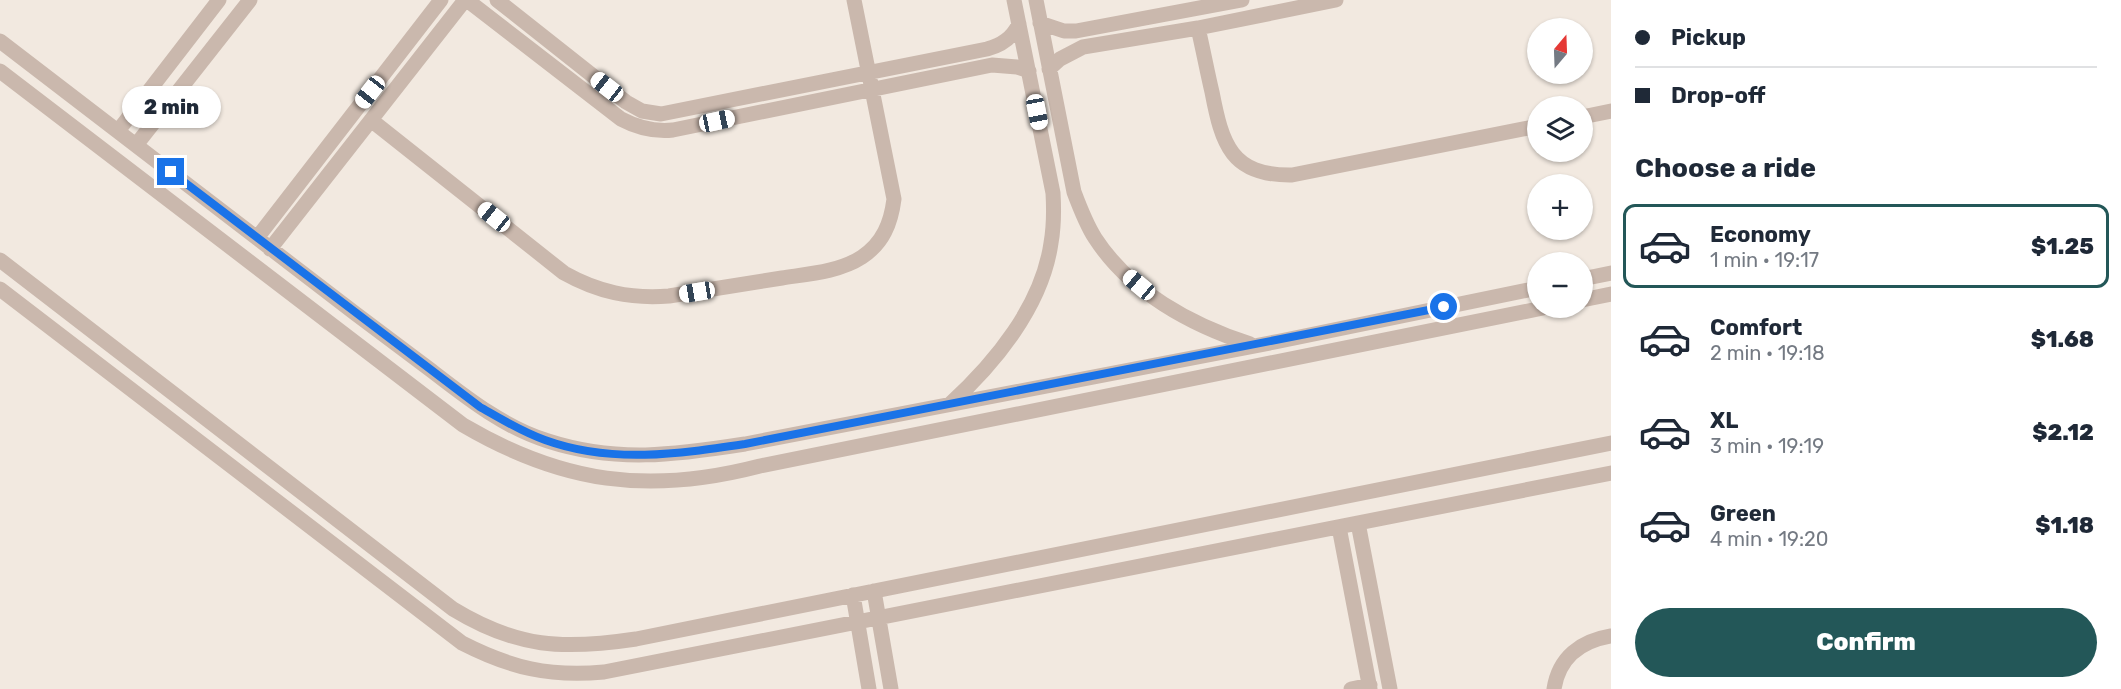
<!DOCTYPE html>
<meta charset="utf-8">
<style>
body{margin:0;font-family:Rubik,sans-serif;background:#f2f2f3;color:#1f2937;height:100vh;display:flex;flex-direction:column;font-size:22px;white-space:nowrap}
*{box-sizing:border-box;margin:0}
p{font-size:20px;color:#747a83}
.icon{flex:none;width:33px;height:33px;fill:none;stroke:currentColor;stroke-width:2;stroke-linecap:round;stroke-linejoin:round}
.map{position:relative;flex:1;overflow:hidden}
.panel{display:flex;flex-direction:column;background:#fff;width:510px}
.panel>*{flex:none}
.guide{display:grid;align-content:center;height:132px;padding:0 24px;background:#fff}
.needle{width:39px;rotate:19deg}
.fabs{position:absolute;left:1527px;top:18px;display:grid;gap:12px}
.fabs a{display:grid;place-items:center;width:66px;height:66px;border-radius:50%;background:#fff;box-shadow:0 2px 4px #0004;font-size:30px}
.end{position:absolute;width:27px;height:27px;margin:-14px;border:8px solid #1a73e8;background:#fff;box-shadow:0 0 0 3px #fff}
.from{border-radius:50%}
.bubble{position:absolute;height:42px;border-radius:21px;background:#fff;box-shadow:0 2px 4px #0004;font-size:20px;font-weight:800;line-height:42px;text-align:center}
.car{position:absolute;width:18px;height:36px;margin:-18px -9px;border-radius:8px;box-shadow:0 0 4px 2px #0007;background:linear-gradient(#fff 24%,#345 0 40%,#fff 0 76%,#345 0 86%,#fff 0)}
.guide b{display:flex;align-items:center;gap:21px;height:57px;font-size:22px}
.guide b+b{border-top:2px solid #e0e1e3}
.guide i{width:15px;height:15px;background:#1f2937}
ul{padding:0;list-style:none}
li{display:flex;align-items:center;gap:18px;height:84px;margin:0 12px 9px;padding:0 12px;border:3px solid transparent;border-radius:12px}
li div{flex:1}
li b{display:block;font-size:22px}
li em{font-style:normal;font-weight:800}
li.current{border-color:#235758}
li>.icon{width:54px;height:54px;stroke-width:1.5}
h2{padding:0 24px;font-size:27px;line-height:72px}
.action{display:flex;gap:12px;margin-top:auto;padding:12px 24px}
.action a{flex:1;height:69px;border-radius:36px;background:#235758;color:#fff;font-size:24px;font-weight:800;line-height:69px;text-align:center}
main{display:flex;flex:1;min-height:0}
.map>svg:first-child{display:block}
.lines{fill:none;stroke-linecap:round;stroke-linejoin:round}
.minor{stroke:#cab8ad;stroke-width:15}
.route{stroke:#1a73e8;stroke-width:8}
</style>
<main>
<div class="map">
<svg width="1611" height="689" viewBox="0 0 1611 689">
<rect width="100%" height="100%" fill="#f2e9e0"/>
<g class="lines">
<path class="minor" d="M467 0 621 119C638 128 654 132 673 130L992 65 1017 67 1029 71
M497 0 626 102 642 111 661 114 987 49C1002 45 1012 38 1019 24
M1036 0 1074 192C1080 208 1086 224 1095 238 1130 292 1191 325 1250 344
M1040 23 1064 31H1076L1242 0
M1198 28C1203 49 1207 71 1212 92 1222 144 1231 176 1292 175L1538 126
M0 41C119 132 237 223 356 314 381 333 407 352 432 371 467 398 505 428 548 441 616 463 675 455 745 444L1280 341 1538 288
M1049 69 1060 59 1083 47 1198 28 1336 0
M0 71 463 425C562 483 648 495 760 466L1543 308
M1582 117 1611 111
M371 120 564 273C598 292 630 299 669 296 706 290 744 284 782 278 808 274 839 272 862 257 883 243 891 223 894 199L854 0
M118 131 219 0
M136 145 250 0
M257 238 441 0
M270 249 465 0
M0 260 453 609C517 648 563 650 636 639L1611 443
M1582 279 1611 273
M0 289 462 643C511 668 549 677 604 672L1611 473
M1582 300 1611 294
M950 404C995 363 1042 306 1051 243 1054 226 1054 210 1053 193L1014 0
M1358 523 1390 689
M1339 527 1370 689
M874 591 891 689
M853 595 869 689
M1351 689 1370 685
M1554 689C1559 657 1581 641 1611 636"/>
</g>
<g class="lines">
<path class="route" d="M171 172 480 407C501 419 522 432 545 440 611 464 678 454 745 444L1444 307"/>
</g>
</svg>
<div class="fabs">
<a><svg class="needle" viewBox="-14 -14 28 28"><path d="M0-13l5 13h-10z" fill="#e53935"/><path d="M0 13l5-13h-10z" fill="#747a83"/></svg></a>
<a><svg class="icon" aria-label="layers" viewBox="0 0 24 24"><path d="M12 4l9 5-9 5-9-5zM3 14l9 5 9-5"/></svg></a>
<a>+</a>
<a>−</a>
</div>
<i class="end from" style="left:1444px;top:307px"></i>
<i class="end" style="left:171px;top:172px"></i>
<div class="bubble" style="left:122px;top:86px;width:99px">2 min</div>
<i class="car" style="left:607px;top:87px;rotate:308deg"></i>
<i class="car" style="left:370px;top:92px;rotate:218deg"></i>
<i class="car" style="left:1037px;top:112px;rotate:169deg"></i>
<i class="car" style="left:717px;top:121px;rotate:78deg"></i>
<i class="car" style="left:494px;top:217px;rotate:309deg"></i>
<i class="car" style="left:1139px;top:285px;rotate:310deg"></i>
<i class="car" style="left:697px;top:292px;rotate:261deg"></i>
</div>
<section class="panel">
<div class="guide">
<b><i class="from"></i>Pickup</b>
<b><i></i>Drop-off</b>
</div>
<h2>Choose a ride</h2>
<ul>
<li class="current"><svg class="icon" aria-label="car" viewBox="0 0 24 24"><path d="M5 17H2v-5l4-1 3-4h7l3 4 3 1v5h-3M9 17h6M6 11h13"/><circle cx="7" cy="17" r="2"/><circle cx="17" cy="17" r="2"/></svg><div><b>Economy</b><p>1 min · 19:17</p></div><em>$1.25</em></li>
<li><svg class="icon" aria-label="car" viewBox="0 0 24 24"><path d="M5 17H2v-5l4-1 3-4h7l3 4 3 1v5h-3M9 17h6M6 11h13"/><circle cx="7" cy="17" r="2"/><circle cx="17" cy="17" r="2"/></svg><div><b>Comfort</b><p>2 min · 19:18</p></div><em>$1.68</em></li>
<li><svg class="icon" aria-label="car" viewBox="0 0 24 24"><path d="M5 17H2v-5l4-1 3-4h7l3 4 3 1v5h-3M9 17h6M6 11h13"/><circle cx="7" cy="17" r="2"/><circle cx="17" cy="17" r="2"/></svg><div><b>XL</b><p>3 min · 19:19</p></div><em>$2.12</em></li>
<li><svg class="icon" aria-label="car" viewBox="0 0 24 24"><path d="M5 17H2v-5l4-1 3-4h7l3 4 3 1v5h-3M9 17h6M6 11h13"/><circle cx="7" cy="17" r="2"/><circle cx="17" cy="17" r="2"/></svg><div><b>Green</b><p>4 min · 19:20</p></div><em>$1.18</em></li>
</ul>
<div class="action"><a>Confirm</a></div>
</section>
</main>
